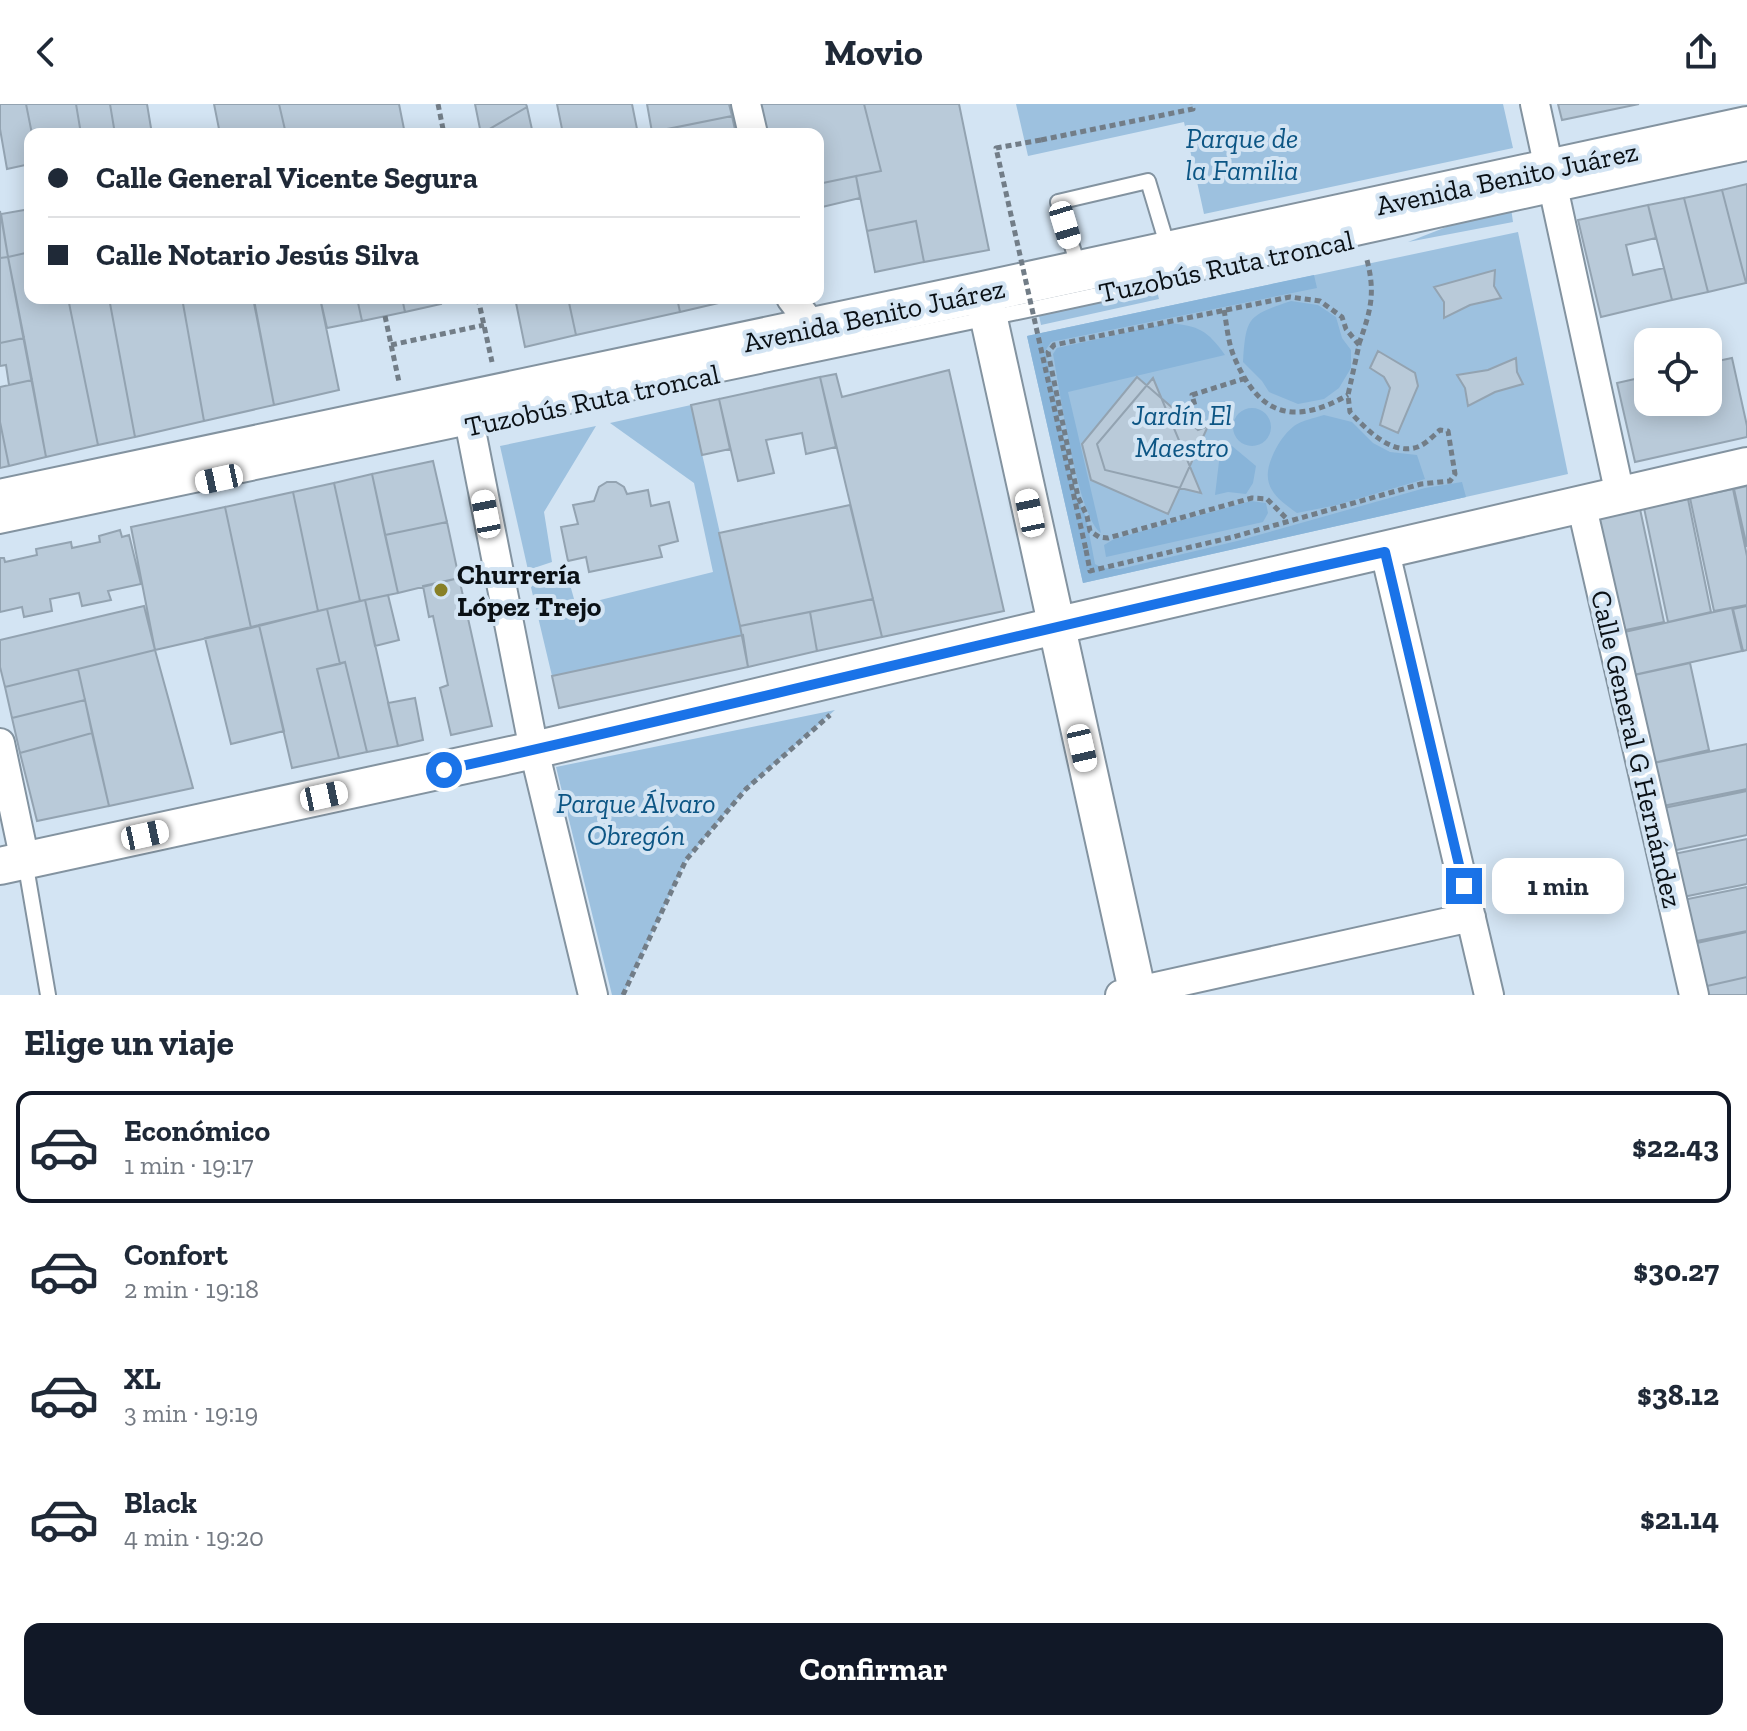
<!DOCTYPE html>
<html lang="es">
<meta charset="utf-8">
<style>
body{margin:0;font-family:"Zilla Slab",serif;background:#f2f2f3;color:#1f2937;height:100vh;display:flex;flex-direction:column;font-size:30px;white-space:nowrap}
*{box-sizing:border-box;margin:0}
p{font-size:26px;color:#747a83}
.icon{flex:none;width:44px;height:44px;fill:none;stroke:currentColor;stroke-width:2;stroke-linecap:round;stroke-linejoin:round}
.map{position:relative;height:891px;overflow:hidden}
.drawer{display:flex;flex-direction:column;background:#fff;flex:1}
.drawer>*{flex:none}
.hud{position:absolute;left:24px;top:24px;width:800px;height:176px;border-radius:16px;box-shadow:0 4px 20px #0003;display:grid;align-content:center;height:176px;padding:0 24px;background:#fff}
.controls{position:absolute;left:1634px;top:224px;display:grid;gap:16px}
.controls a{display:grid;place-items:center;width:88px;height:88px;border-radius:16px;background:#fff;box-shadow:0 4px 20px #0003;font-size:40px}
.end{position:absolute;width:36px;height:36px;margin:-18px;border:10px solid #1a73e8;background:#fff;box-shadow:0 0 0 4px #fff}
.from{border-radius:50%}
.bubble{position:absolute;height:56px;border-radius:16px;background:#fff;box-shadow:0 4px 20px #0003;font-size:26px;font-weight:800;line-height:56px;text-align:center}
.car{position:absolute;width:24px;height:48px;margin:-24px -12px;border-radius:10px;box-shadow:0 0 6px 2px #0007;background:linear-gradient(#fff 24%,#345 0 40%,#fff 0 76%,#345 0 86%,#fff 0)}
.hud b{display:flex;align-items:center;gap:28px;height:76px;font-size:30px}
.hud b+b{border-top:2px solid #e0e1e3}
.hud i{width:20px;height:20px;background:#1f2937}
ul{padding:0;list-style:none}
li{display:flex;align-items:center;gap:24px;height:112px;margin:0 16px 12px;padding:0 8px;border:4px solid transparent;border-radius:16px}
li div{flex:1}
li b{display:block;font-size:30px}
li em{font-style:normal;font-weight:800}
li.on{border-color:#111827}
li>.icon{width:72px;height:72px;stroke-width:1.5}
h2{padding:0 24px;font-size:36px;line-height:96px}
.action{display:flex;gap:16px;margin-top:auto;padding:16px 24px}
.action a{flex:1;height:92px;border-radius:16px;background:#111827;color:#fff;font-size:32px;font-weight:800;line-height:92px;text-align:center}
header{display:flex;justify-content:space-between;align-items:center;height:104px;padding:0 24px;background:#fff;font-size:36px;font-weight:800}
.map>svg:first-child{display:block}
.green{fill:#9dc1df}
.forest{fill:#88b4d9}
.building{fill:#b9cad9;stroke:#93a3b1;stroke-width:2}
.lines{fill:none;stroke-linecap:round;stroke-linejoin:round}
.service-casing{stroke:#8393a0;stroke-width:18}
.minor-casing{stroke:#8393a0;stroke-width:32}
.tertiary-casing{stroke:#8393a0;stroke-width:40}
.secondary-casing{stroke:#8393a0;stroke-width:44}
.path{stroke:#727d87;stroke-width:5;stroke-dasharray:6 4;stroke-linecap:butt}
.service{stroke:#fff;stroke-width:14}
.minor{stroke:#fff;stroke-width:28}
.tertiary{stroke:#fff;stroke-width:36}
.secondary{stroke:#fff;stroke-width:40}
.path-bridge{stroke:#727d87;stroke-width:5;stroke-dasharray:6 4;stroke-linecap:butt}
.route{stroke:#1a73e8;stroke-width:10}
.poi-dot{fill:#888027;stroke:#d3e4f3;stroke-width:3}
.labels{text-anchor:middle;stroke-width:8;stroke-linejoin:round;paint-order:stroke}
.park-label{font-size:28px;font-style:italic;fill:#0c5584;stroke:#d3e4f3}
.street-label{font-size:28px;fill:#0a1015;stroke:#d3e4f3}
.poi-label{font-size:28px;font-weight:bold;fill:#0a1015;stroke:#d3e4f3;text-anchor:start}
</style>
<header><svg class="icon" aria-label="back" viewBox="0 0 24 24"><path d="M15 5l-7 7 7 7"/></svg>Movio<svg class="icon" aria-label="share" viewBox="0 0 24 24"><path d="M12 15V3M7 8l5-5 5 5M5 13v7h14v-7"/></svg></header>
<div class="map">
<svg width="1747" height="891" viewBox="0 0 1747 891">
<rect width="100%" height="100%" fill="#d3e4f3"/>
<path class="green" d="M1016 0H1503L1513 44 1204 110 1184 18 1028 52Z
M1511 104 1513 118 1408 138 1477 111Z
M1518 128 1568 370 1083 479 1027 232Z
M1157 187 1159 195 1041 221 1038 207 1114 191Z
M691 301 743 531 552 572 529 475 567 470 576 502 713 468 694 379 610 319Z
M596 322 544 408 552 458 528 466 500 342Z
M835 606 746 685 686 756 623 891H612L556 663Z"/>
<path class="forest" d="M1314 171 1317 184 1051 238 1045 247 1076 391 1086 413 1095 460 1102 464 1120 465 1237 437 1425 384 1462 378 1466 393 1083 479 1027 232Z
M1291 197 1318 201 1336 213 1342 234 1351 246V264L1339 284 1324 295 1298 300 1269 288 1262 277 1243 258C1246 212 1248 212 1291 197Z
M1169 219C1199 222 1207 226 1225 251L1068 288 1101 429C1078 415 1059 281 1053 250L1057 244Z
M1233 323a19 19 0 1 1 38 0a19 19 0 1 1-38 0Z
M1324 311 1352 318 1373 339 1390 348 1417 351 1425 375 1337 401 1297 409C1275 394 1260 381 1272 353 1277 341 1284 330 1294 322 1302 316 1315 314 1324 311Z
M1221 341 1232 342 1256 362 1253 379 1246 390 1228 388 1215 391Z
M1251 397 1266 399 1268 409 1263 418 1106 453 1104 441 1114 435Z"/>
<path class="building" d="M0 0H26L32 30 30 60 7 65 0 25Z
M26 0H76L81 30H32Z
M76 0H110L115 30H81Z
M110 0H147L152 30H115Z
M214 0H279L286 30H220Z
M279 0H399L405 30H286Z
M475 0H526L527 3 481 30Z
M557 0H632L638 30H563Z
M647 0H729L732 12 652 28Z
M758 0H864L881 67 818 80V30H765Z
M864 0H959L989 146 924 158 916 117 867 127 856 72 881 67Z
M1558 0H1639L1562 16Z
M527 3 533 30H481Z
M732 12 736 30H648V29Z
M856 72 860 94 818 104V80Z
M1747 80V179H1746L1722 86Z
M1722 86 1746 179 1708 188 1684 94Z
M1684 94 1708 188 1672 196 1648 101Z
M1648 101 1656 134 1626 141 1633 171 1664 164 1672 196 1601 213 1578 116Z
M30 105V148L8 153 1 110Z
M0 107 8 153 0 154Z
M916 117 924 158 875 168 867 127Z
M30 148V194H68L98 341 46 353 8 153Z
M8 153 24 234 0 239V154Z
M1495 166 1494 182 1501 194 1470 201 1444 214V198L1434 183Z
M68 194H109L135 333 98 341Z
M109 194H182L204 317 135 333Z
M182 194H253L274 301 204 317Z
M263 194H320L339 286 274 301 254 196Z
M320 194H357L362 217 327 224Z
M357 194H402L405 208 362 217Z
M402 194H440L441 200 405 208Z
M515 194H568L576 231 525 243Z
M568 194H677L680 208 576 231Z
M677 194H740L680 208Z
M24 234 32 276 9 281 6 261 0 262V239Z
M1378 247 1415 269 1418 282 1398 329 1380 321 1390 284 1384 273 1370 264Z
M1516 254 1517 268 1523 280 1495 288 1468 302 1465 284 1457 271 1488 266Z
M1732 254 1747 322V333L1635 358 1617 279 1648 272V298H1708V259Z
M949 266 1004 507 882 533 820 273 836 270 842 293Z
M820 273 836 343 806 350 802 329 766 336 774 369 738 377 719 295Z
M1137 273 1198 326 1208 322 1168 410 1091 376 1082 340Z
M1153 274 1201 389 1105 366 1097 340Z
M32 276 46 353 9 362 0 318V283Z
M719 295 730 345 702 351 691 301Z
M0 318 9 362 0 364Z
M433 357 447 418 385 431 372 370Z
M372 370 398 489 360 497 334 379Z
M607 378H616L624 383 627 390 648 386 651 402 669 398 678 437 659 442 662 453 589 468 586 453 568 457 561 423 578 420 573 401 594 397 599 383Z
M334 379 360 497 318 507 293 388Z
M1747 382V443L1734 385Z
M1733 385 1747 452V501L1714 507 1690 394Z
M293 388 318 507 251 524 225 403Z
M1688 395 1711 508 1668 518 1644 404Z
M850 401 873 495 740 522 719 429Z
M225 403 251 524 155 546 131 423Z
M1640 405 1664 518 1621 527 1596 413Z
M447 418 459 474 398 489 385 431Z
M120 426 122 433 129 431 141 480 108 487 111 496 82 502 79 489 50 495 52 507 24 513 22 503 0 508V454H4L5 458 37 451 36 445 71 438 72 444 100 438 99 432Z
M459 474 492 622 451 631 440 584 448 581 433 512 429 513 423 482Z
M388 491 399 536 375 542 365 496Z
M873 495 882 533 817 547 810 508Z
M365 496 398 642 367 648 345 558 340 560 327 505Z
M144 502 155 546 5 583 0 563V536Z
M1747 502V546L1743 547 1733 505Z
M1732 504 1742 547 1629 572 1620 529Z
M327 505 340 560 317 565 339 654 292 664 259 521Z
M810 508 817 547 748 563 740 522Z
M259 521 284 627 231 640 205 534Z
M743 531 748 563 559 604 552 572Z
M155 546 193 684 109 702 78 565Z
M345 558 367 648 339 654 317 565Z
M1690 559 1709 646 1649 660 1630 572Z
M78 565 85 596 12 614 5 583Z
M415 594 423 636 398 642 388 599Z
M85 596 92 629 20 649 12 614Z
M92 629 109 702 37 717 20 649Z
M1747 640V685L1658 703 1649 660Z
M1747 687V731L1667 748 1659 705Z
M1747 735V780L1678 794 1669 751Z
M1747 783V827L1687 839 1678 797Z
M1747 828V873L1698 884 1688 841Z
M1747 873V891H1700L1698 884Z"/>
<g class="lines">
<defs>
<path id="service" d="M1079 164 1058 98 1148 77 1169 147
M0 422C328 351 656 284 984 215 1239 162 1492 102 1747 49
M25 757 48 891"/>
<path id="minor" d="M746 0 753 30
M1535 0 1620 391
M791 194 813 223
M465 296 534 646 593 891
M1581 399 1694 891
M1385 448 1489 891
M0 639 25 757
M1120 891 1471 813"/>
<path id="tertiary" d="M983 188 1138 891
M0 762 534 646 1055 522 1747 362"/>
<path id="secondary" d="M0 396 983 188 1747 23"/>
</defs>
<use href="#service" class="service-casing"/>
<use href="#minor" class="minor-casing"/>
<use href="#tertiary" class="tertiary-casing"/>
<use href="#secondary" class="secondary-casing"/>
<path class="path" d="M438 0 444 30
M1041 36 1193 5 1192 0
M478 194 492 258
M1224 206C1227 222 1228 240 1235 255 1260 313 1295 321 1348 291
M385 212 399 278
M1359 240C1370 208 1376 191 1367 156
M391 241 484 221
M1200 320 1192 291 1246 274
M1086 446 1090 467 1233 433 1421 380 1450 377 1455 370 1448 327 1440 326C1434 331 1427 339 1420 342 1393 354 1366 325 1350 308L1348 291 1359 241 1346 225 1342 213 1320 197 1290 193 1054 241 1048 248 1078 393 1087 412 1090 427 1099 433 1108 434 1252 394 1267 395 1287 415
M623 891 686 756 746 685 830 611"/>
<use href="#service" class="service"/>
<use href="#minor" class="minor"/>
<use href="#tertiary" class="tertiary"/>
<use href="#secondary" class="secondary"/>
<path class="path-bridge" d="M1041 36 996 44 1086 446"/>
</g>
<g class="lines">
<path class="route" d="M444 666C758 596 1070 517 1385 448L1464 782"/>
</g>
<circle class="poi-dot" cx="441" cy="486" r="8"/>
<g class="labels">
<g class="park-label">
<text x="1242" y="44">Parque de<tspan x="1242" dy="32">la Familia</tspan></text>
<text x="1182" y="321">Jardín El<tspan x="1182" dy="32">Maestro</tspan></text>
<text x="636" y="709">Parque Álvaro<tspan x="636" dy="32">Obregón</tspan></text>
</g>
<g class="street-label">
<text transform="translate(1507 74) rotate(-12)" y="10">Avenida Benito Juárez</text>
<text transform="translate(1226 162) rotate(-12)" y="10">Tuzobús Ruta troncal</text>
<text transform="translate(874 211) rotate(-12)" y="10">Avenida Benito Juárez</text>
<text transform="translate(592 296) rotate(-12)" y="10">Tuzobús Ruta troncal</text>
<text transform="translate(1637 645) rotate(77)" y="10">Calle General G Hernández</text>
</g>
<g class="poi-label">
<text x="457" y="480">Churrería<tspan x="457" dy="32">López Trejo</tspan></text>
</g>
</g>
</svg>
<div class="controls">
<a><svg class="icon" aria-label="locate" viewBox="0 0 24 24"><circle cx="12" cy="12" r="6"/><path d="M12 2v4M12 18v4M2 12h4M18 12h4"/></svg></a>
</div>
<i class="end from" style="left:444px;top:666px"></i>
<i class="end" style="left:1464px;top:782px"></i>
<div class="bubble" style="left:1492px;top:754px;width:132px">1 min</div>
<i class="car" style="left:1065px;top:121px;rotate:163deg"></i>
<i class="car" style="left:219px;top:375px;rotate:258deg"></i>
<i class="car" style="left:1030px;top:409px;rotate:348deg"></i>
<i class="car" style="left:486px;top:410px;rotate:349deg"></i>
<i class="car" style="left:1082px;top:644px;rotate:167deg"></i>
<i class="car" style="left:324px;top:692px;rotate:78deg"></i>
<i class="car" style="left:145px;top:731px;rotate:78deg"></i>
<div class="hud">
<b><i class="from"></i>Calle General Vicente Segura</b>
<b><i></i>Calle Notario Jesús Silva</b>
</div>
</div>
<section class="drawer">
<h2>Elige un viaje</h2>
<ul>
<li class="on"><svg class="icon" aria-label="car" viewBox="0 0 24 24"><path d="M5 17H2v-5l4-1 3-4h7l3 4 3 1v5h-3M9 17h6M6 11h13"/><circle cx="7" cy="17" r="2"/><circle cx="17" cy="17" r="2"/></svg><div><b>Económico</b><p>1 min · 19:17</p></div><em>$22.43</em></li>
<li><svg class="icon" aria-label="car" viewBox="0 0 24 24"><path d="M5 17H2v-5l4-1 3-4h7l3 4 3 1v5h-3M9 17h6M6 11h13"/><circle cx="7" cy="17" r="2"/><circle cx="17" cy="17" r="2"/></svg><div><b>Confort</b><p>2 min · 19:18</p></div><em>$30.27</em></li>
<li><svg class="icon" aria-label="car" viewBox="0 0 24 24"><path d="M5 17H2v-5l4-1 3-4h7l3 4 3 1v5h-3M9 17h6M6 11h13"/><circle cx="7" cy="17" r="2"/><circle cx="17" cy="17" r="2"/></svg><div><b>XL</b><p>3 min · 19:19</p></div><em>$38.12</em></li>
<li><svg class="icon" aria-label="car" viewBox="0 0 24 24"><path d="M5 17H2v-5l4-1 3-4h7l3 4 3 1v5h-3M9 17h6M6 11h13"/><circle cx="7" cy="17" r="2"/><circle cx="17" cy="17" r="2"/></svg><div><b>Black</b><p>4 min · 19:20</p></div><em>$21.14</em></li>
</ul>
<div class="action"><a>Confirmar</a></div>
</section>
